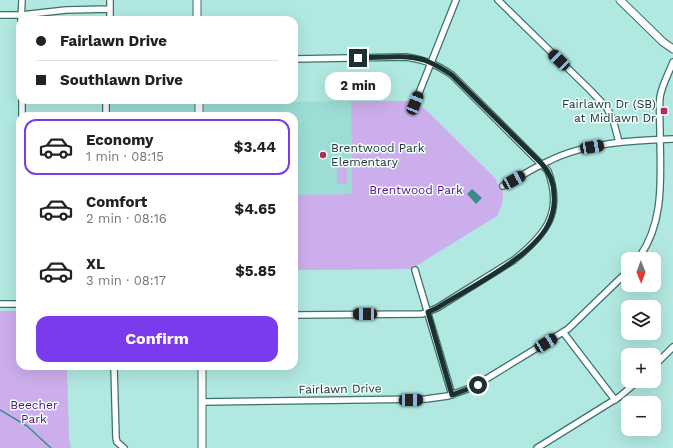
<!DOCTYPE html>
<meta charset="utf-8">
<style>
body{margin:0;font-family:"Work Sans",sans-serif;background:#f6f6f6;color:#222;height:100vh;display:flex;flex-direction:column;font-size:15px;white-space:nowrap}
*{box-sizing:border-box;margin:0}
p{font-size:13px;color:#767676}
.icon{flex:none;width:22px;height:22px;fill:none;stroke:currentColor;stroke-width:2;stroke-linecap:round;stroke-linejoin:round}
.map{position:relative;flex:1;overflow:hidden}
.panel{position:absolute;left:16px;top:112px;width:282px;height:258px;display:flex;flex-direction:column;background:#fff;border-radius:12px;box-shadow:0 4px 16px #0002}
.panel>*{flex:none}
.banner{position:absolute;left:16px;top:16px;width:282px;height:88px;border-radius:12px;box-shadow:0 4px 16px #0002;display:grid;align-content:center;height:88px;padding:0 20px;background:#fff}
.needle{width:26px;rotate:179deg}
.controls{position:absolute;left:621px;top:252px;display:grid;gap:8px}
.controls a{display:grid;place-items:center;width:40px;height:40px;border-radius:8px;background:#fff;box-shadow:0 4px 16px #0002;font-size:20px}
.end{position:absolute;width:18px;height:18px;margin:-9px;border:5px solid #1b312f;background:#fff;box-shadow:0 0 0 2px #fff}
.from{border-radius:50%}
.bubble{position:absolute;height:28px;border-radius:12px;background:#fff;box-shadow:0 4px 16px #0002;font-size:13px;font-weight:700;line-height:28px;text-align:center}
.car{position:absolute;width:12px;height:24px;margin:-12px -6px;border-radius:5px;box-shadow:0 0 3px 1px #0007;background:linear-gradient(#222 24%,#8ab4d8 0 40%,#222 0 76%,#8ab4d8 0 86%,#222 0)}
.banner b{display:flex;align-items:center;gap:14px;height:38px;font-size:15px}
.banner b+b{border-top:1px solid #e0e0e0}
.banner i{width:10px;height:10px;background:#222}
ul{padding:7px 0 0;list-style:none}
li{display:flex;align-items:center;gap:12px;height:56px;margin:0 8px 6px;padding:0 12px;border:2px solid transparent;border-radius:12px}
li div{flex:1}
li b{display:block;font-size:15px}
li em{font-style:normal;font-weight:700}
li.selected{border-color:#7c3aed}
li>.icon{width:36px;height:36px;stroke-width:1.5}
.cta{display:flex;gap:8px;margin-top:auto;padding:8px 20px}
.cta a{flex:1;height:46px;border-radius:12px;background:#7c3aed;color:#fff;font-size:16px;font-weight:700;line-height:46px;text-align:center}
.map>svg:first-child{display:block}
.built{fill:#9cded6}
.green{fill:#cdaeec}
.water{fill:#388e86}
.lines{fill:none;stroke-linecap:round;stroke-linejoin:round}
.stream{stroke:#388e86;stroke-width:1.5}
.minor-casing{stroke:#3c716c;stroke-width:8}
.tertiary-casing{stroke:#3c716c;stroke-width:9}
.minor{stroke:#fff;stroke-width:5.5}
.tertiary{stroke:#fff;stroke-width:7}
.route{stroke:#1b312f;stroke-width:5}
.poi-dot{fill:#b82a58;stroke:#f4fffd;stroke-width:1.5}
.labels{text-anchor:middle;stroke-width:3;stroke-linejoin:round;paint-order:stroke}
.poi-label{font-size:12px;fill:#1b312f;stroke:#f4fffd;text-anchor:end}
.park-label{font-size:12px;fill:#54117f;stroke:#f4fffd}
.street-label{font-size:12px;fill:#1b312f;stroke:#f4fffd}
</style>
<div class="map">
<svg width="673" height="448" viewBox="0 0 673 448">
<rect width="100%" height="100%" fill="#b1e8e1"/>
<path class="built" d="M110 100H194V116H110Z
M351 101 353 270H294V116H204V103Z"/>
<path class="green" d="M351 101H408L415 103 425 109 497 180 496 182C508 192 502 205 497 216L411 269 294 270V195L352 194Z
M337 165H347V184H337Z
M0 311H20V366H67L69 438 71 448H0Z"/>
<path class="water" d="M472 189 482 198 476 204 467 194Z"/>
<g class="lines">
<path class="stream" d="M0 410 27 426 51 448"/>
<defs>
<path id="minor" d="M498 0 590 90 607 108 613 120 619 142
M0 15H21L66 10 110 9
M21 20 22 0
M110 20V0
M294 59 406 57C425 60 436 64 452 75L548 171C564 213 545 235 514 260L437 308 422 314 294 315
M22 100V116
M415 103 456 0
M106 116V100
M503 186C518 178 533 168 549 161 584 143 634 140 673 139
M638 259C666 221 660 175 660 131 660 120 659 108 660 97 662 85 669 73 673 62
M415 270 452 395
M0 304H20
M563 332 615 400
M114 366 116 438 117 442 124 448
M654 366 673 347
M202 402 426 399 448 396 473 387 568 329 628 271
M537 448 619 397 638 381"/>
<path id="tertiary" d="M197 0V20
M620 0 663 42 673 49
M199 100V116
M202 366V448"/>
</defs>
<use href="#minor" class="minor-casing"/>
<use href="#tertiary" class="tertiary-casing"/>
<use href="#minor" class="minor"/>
<use href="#tertiary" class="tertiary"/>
</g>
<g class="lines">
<path class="route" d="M358 58C379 58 404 54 424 60 435 64 443 69 452 75L542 164C550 173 554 183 554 195 555 205 553 215 548 225 531 258 469 288 437 308L428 312 452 395 478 385"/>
</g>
<g class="poi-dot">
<rect x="660" y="107" width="8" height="8" rx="2"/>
<circle cx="323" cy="155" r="4"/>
</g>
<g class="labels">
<g class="poi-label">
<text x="656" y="108">Fairlawn Dr (SB)<tspan x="656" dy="14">at Midlawn Dr</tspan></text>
<text x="331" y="152" text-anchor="start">Brentwood Park<tspan x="331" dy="14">Elementary</tspan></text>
</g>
<g class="park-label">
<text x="416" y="194">Brentwood Park</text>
<text x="34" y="409">Beecher<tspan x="34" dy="14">Park</tspan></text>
</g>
<g class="street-label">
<text transform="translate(340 389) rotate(-1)" y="4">Fairlawn Drive</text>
</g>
</g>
</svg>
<div class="controls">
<a><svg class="needle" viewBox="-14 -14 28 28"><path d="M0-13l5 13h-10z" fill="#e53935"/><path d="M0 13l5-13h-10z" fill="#767676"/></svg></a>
<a><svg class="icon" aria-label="layers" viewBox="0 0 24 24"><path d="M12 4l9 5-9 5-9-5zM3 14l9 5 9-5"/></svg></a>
<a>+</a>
<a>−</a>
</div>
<i class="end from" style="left:478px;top:385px"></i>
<i class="end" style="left:358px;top:58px"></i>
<div class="bubble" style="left:325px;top:72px;width:66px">2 min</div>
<i class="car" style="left:559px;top:60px;rotate:314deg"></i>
<i class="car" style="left:415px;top:103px;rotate:22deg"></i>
<i class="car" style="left:592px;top:147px;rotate:80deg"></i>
<i class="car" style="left:514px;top:180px;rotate:61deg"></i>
<i class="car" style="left:365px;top:314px;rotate:269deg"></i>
<i class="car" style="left:546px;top:343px;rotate:58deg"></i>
<i class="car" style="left:411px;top:400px;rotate:89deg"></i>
<div class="banner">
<b><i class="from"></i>Fairlawn Drive</b>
<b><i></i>Southlawn Drive</b>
</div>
<section class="panel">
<ul>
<li class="selected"><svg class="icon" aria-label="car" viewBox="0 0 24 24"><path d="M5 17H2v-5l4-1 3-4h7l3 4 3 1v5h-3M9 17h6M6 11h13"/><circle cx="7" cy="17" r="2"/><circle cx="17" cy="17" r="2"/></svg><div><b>Economy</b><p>1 min · 08:15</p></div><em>$3.44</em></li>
<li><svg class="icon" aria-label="car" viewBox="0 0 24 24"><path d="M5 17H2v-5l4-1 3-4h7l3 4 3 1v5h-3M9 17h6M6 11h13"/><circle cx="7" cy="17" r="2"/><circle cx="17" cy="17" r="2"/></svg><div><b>Comfort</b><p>2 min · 08:16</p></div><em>$4.65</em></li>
<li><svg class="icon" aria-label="car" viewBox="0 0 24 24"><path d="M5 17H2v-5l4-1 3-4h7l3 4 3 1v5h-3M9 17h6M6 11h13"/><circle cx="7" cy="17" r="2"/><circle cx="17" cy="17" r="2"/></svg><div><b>XL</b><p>3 min · 08:17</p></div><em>$5.85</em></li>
</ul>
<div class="cta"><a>Confirm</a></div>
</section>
</div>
